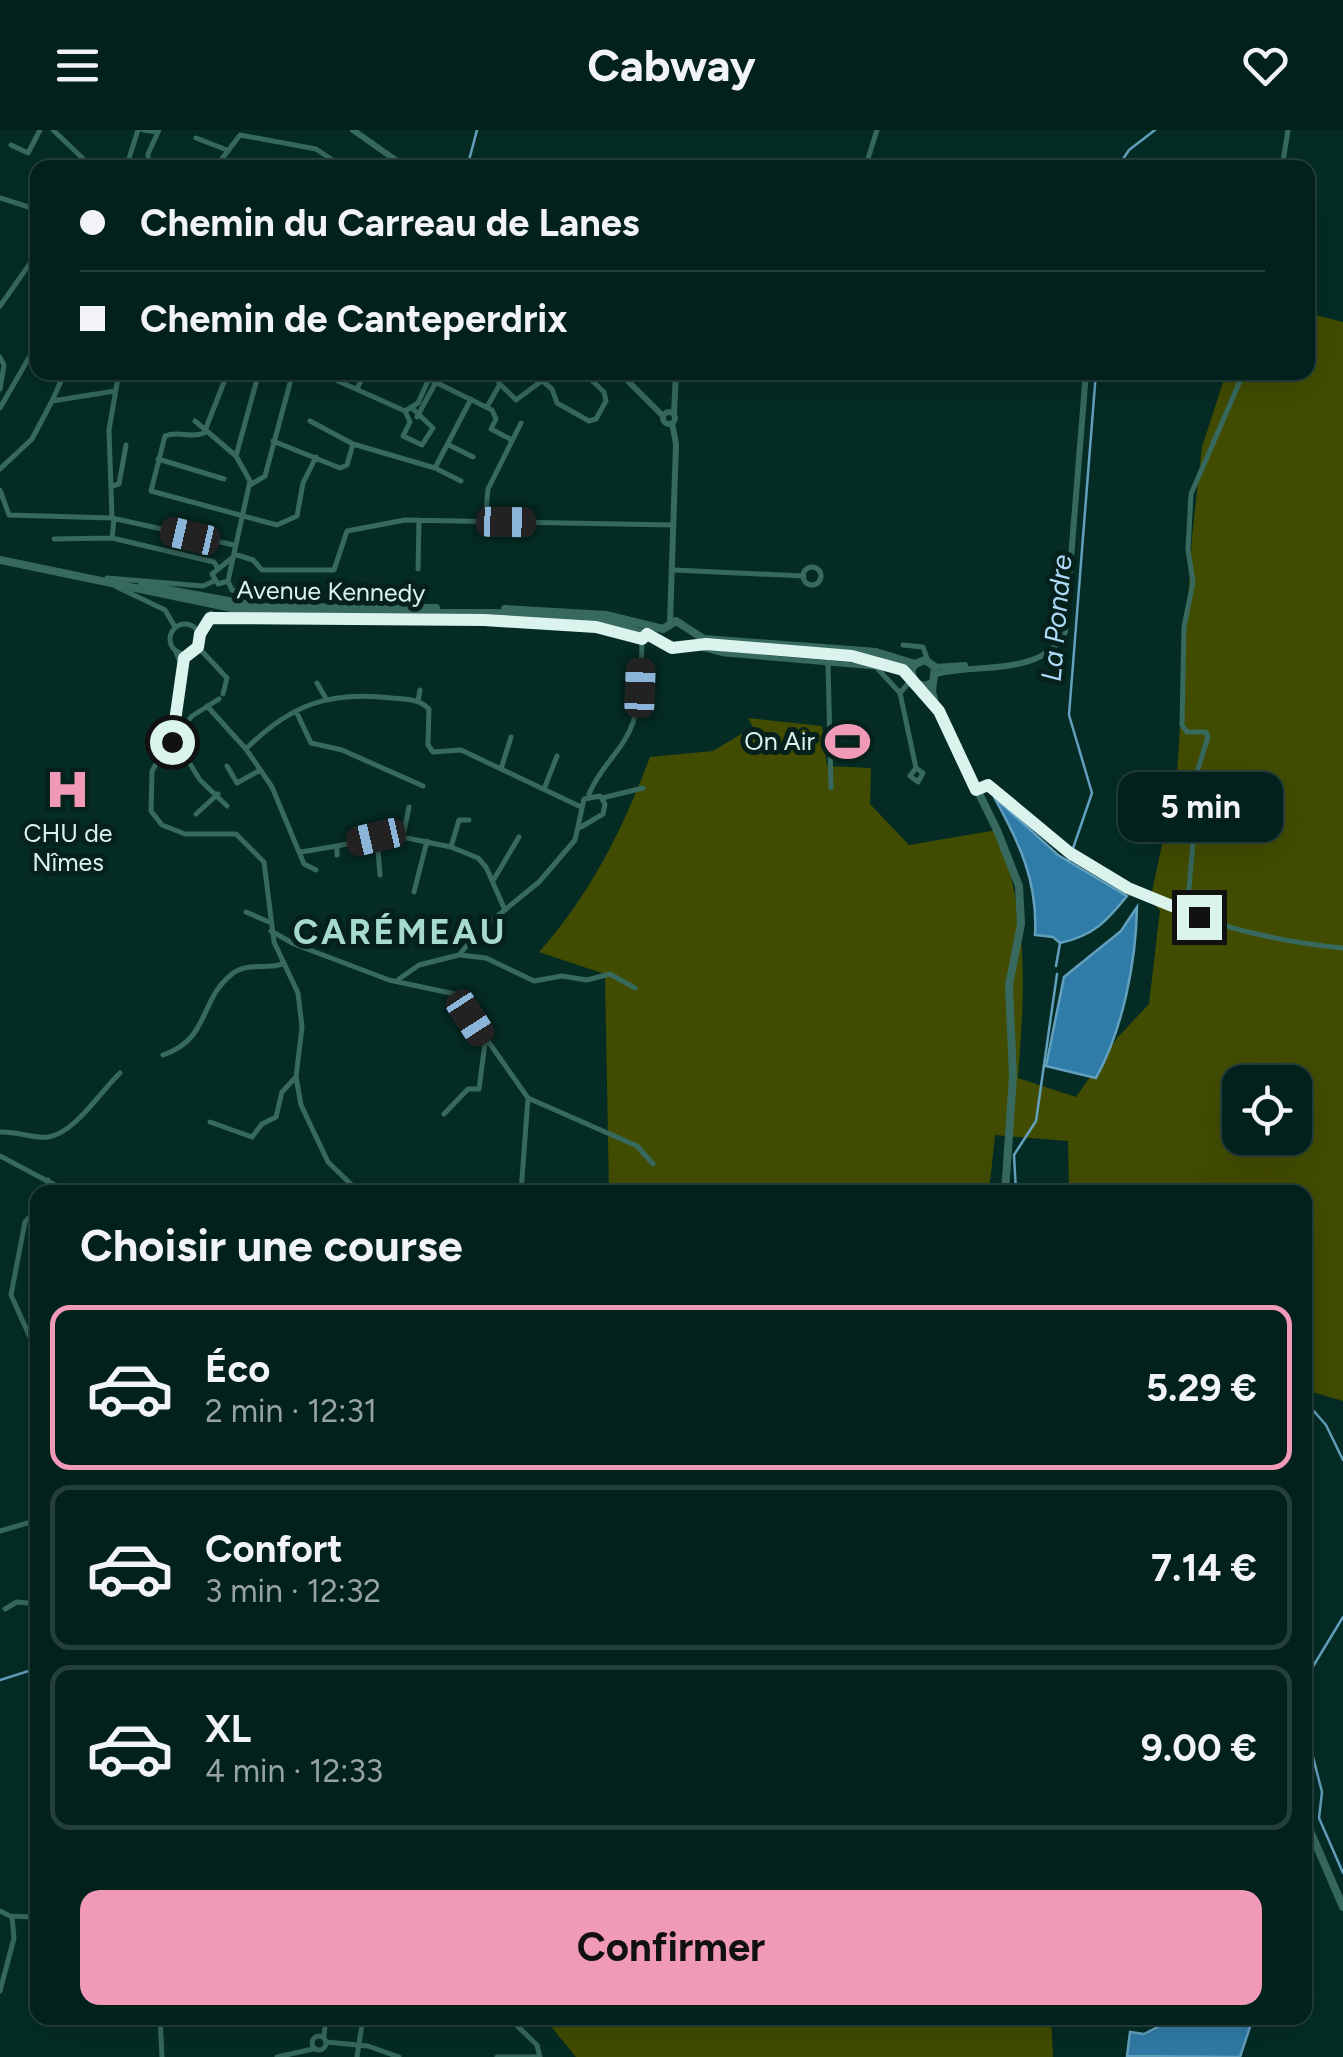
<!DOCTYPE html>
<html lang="fr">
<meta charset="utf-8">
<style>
body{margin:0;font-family:Figtree,sans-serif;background:#112e29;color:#f1f3f6;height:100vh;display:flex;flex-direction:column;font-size:38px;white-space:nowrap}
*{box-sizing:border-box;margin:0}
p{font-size:32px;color:#97a3a3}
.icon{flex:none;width:55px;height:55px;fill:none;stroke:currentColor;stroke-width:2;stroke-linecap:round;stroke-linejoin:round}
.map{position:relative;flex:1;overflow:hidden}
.drawer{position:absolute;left:30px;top:1055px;width:1282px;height:840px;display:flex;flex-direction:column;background:#03211c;border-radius:20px;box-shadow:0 10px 40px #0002,0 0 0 2px #243e3b}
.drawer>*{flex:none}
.guide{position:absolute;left:30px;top:30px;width:1285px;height:220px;border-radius:20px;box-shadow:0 10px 40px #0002,0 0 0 2px #243e3b;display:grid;align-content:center;height:220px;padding:0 50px;background:#03211c}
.tools{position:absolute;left:1222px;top:935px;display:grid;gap:20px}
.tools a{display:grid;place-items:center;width:90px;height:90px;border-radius:20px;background:#03211c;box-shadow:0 10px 40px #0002,0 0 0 2px #243e3b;font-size:50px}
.end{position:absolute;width:45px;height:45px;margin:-22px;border:12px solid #daf4ed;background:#111;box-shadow:0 0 0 5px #111}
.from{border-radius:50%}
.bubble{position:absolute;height:70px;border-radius:20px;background:#03211c;box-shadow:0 10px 40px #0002,0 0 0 2px #243e3b;font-size:32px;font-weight:700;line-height:70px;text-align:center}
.car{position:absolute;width:30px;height:60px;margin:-30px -15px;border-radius:12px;box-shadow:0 0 8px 2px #0007;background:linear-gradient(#222 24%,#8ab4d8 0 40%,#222 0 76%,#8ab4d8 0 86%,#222 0)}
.guide b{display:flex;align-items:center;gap:35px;height:95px;font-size:38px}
.guide b+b{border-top:2px solid #243e3b}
.guide i{width:25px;height:25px;background:#f1f3f6}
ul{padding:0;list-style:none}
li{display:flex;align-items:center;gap:30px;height:165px;margin:0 20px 15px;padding:0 30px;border:5px solid #243e3b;border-radius:20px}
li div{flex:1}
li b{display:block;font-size:38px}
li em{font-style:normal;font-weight:700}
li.selected{border-color:#f09ab7}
li>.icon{width:90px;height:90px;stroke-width:1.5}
h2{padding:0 50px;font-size:45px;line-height:120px}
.action{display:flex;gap:20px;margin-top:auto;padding:20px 50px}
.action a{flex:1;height:115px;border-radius:20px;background:#f09ab7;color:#111;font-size:40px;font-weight:700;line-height:115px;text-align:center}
header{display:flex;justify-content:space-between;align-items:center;height:130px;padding:0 50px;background:#03211c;font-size:45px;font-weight:700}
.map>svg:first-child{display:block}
.green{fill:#424c00;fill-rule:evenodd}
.water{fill:#307ca8;stroke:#63a0bd;stroke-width:2.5}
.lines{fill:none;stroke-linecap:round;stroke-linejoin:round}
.stream{stroke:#63a0bd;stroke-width:2.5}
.minor{stroke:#37695e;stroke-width:5}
.tertiary{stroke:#37695e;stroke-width:6}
.secondary{stroke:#37695e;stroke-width:8}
.route{stroke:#daf4ed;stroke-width:12}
.labels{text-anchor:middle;stroke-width:10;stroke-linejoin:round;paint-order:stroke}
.street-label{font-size:25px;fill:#daf4ed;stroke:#06211c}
.poi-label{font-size:25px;fill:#daf4ed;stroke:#06211c;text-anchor:end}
.water-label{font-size:28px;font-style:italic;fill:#afdbf9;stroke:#06211c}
.district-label{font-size:35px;font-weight:bold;letter-spacing:2.5px;fill:#a5dacd;stroke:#06211c}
</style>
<header><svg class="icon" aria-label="menu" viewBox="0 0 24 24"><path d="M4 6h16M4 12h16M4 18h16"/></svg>Cabway<svg class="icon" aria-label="heart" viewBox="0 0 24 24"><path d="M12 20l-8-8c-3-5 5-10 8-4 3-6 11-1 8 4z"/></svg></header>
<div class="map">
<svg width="1343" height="1927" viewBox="0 0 1343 1927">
<rect width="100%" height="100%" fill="#042c25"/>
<path class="green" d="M1308 183 1343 192V1271L1305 1260V1062H1069L1068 1011 995 1005 989 1062H609L605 844 539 822C590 765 623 699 650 627L713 621 753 597 748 588 822 596 827 636 871 638 870 674 909 715 997 700C1029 791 1025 854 1018 948L1076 967 1118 907 1149 874 1160 780 1150 771 1177 644 1192 407 1202 317 1226 243 1308 242ZM1240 952H1295V1008H1240Z
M544 1888H1051L1053 1927H576Z"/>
<path class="water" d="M994 667 1058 725 1127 766C1106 792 1093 806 1060 813L1053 807 1035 805C1038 751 1019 712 994 667Z
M1137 777C1136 832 1123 899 1096 948L1046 936 1064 847 1121 801Z
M1175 1888H1253L1240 1927 1127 1926 1130 1902 1144 1904Z"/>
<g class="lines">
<path class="stream" d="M468 34 477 0
M1117 38 1129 20 1155 0
M1069 730 1092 663 1069 585 1096 242
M1056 836 1060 813
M1016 1062 1014 1025 1036 991 1057 844
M1305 1271 1326 1295 1343 1330
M0 1550 38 1538
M1305 1578 1306 1548 1343 1487
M1305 1596 1322 1662 1319 1688 1343 1743"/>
<path class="minor" d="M53 0 93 38
M143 0 157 2
M196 8 227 20
M11 15 28 23 40 0
M126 38 138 0
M149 38 148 24 159 0
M215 38 240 5 316 19 340 35 393 30
M865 38 877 0
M1282 38 1288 0
M0 68 38 80
M0 176 38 122
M0 227 4 235 0 259
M228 242 204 303C190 309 179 300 165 306L151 361 277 395 297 386 303 353 316 327
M318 242 405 281 418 273 432 242
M532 242 552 259 557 273 589 291 596 289 606 271 604 262 583 242
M429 249 492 280 496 289 491 299 512 310
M500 254 516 270 543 250
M357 259 365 242
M52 271 65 242
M487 277 500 254 491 242
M0 278 38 212
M405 281 410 292 403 306 422 315 433 298 413 279
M417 287 436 252
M195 291 236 326 250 351 228 451
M310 291 353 314 435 338 471 269
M273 311 340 338 347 335 353 314
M449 315 473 327
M236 326 259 242
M158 329 224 349
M435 338 461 351
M0 339 32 309 52 271 115 261
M250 355 265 346 293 242
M112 356 119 354 126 315
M0 360 9 385 112 388 234 415
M112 388 109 300 119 242
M485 392 488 359 521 293
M112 408 114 388
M54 409 112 408 214 432 217 437
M234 424 253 430 262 440H334L347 401 405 390 674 395
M803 446a9 9 0 1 1 18 0a9 9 0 1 1-18 0Z
M418 439 419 390
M674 440 804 446
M107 448 203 456 214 451
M228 451 232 460 299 474
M228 451 218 454 212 444 232 428
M117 457 165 480 175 497
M210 488 484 490 596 497 642 509
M170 509a15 15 0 1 1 30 0a15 15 0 1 1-30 0Z
M200 504 211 483
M903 515 923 517 928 531
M693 516 725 524 876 537 900 563
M198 517 227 548 223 564
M176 522 182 537 176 600 152 641 151 681 162 695 185 704H236L264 732 274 812 298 863 302 897 296 947 301 975 328 1032 359 1062
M828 532 831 658
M912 549 900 563 916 638 923 643 918 652 910 646 916 638
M317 553 325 567
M418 571 420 560
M207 576 246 619 272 657 304 734 316 740
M296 581 311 613 342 620 423 656
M174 608 200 650 227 676
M174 608 192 586 219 569
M246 619C291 574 329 561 392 568 406 569 419 569 429 579L428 615 433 622 461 620 581 677
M227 636 237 653 260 640
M501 639 511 607
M988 655C1018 676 1042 703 1071 723 1149 779 1248 809 1343 818
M544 659 557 626
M589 664C598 642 612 630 624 611 643 581 641 544 642 510
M602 668 643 658
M196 684 218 664
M403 706 409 677
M377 708 380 745
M451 717 459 690H469
M301 722 337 716
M337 725V716L392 705 451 717 478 728 486 737 505 780
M494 749 519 707
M414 762 427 711
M1180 779 1189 758 1195 691 1200 680 1198 639 1208 607 1206 602H1187L1182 595 1184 497 1193 452 1188 420 1191 364 1244 242
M246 782 269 792
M271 801 294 814 389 850 455 864 528 968 521 1062
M460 825 486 828 534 851 562 846 587 850 610 844 635 858
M399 849 419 835 459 825 479 801 539 752 575 710 584 669 600 666 605 674 603 684 581 697
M163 925C211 908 198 871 232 844 248 831 269 841 284 833
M528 968 637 1016 653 1034
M444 984 468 959H479L485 913
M210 992 252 1007 262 994 276 987 282 962 296 947
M0 1002C17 1001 33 1009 48 1007 75 1003 99 963 120 943
M0 1026 68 1062
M45 1062 48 1050
M451 1062 454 1058
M38 1078 25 1092 11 1165 38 1225
M0 1401 38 1390
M5 1479 17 1472 38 1474
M0 1781 12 1787 14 1808 0 1861
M10 1786 32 1787 38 1781
M160 1888 162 1927
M407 1888 426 1894 465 1888
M509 1888 537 1915 540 1927
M324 1906 326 1888
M312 1913a7 7 0 1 1 14 0a7 7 0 1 1-14 0Z
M326 1912 368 1916 399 1927
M277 1927 313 1919
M357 1927 363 1888
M497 1927H537"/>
<path class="tertiary" d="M353 0 407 38
M619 242 663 286
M663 288a6 6 0 1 1 12 0a6 6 0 1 1-12 0Z
M674 284 676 242
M670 492 676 314 672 293
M935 537 965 535
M936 544C979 533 1042 547 1065 502L1086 242"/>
<path class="secondary" d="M0 430 256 483H495L597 490 647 504 672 518 707 515 852 527 887 533 911 545
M142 455 261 477 436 478
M505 479 606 485 663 499
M663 499 676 491 704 509 876 522 915 534
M932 553 925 556 915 553 911 541 915 534 925 530 935 537 932 561 935 574 997 700 1019 756 1021 794 1009 855 1013 947 1005 1062
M1305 1689 1343 1777"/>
</g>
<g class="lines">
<path class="route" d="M172 612 184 528 198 517 200 504 210 488 484 490 596 497 642 509 647 504 672 518 706 514 852 526 903 540 939 581 976 660 988 655 1070 723 1128 758 1199 787"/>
</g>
<defs>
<symbol id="stadium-bare" viewBox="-9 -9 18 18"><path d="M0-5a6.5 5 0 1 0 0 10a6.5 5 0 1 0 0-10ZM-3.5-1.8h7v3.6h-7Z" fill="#f09ab7" stroke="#06211c" stroke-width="2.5" paint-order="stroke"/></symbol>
<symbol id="hospital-bare" viewBox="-9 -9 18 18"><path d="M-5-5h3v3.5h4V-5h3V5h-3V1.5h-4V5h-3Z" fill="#f09ab7" stroke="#06211c" stroke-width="2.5" paint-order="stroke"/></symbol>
</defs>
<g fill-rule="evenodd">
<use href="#stadium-bare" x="816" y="580" width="63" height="63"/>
<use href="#hospital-bare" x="36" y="628" width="63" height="63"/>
</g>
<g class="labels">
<g class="street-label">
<text transform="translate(331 461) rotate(1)" y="9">Avenue Kennedy</text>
</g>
<g class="poi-label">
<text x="815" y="620">On Air</text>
<text x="68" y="712" text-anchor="middle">CHU de<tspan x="68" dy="29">Nîmes</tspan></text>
</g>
<g class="water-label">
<text transform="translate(1056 488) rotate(-85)" y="10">La Pondre</text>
</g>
<g class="district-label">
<text x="400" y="814">CARÉMEAU</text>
</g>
</g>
</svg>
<div class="tools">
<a><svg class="icon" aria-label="locate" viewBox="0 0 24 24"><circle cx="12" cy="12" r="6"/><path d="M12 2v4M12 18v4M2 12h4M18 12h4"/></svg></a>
</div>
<i class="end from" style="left:172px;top:612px"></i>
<i class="end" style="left:1199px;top:787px"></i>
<div class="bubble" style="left:1118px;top:642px;width:165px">5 min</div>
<i class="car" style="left:506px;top:392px;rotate:91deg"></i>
<i class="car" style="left:190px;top:406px;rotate:283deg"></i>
<i class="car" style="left:640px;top:558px;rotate:2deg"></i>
<i class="car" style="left:376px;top:707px;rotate:257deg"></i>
<i class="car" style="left:470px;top:888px;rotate:147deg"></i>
<div class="guide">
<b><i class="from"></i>Chemin du Carreau de Lanes</b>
<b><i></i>Chemin de Canteperdrix</b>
</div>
<section class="drawer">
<h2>Choisir une course</h2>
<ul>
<li class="selected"><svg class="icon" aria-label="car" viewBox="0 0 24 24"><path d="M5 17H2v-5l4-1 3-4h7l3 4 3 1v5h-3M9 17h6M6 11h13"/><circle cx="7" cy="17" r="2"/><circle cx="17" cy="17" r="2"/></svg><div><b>Éco</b><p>2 min · 12:31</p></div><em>5.29 €</em></li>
<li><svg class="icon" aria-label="car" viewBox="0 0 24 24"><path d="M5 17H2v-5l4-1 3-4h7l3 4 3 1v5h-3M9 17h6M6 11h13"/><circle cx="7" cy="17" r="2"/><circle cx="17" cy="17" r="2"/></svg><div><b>Confort</b><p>3 min · 12:32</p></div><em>7.14 €</em></li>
<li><svg class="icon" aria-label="car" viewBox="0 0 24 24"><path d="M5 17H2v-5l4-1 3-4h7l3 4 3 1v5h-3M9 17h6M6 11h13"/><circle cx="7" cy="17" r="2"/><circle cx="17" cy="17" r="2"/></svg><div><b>XL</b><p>4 min · 12:33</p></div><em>9.00 €</em></li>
</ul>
<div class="action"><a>Confirmer</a></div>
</section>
</div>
